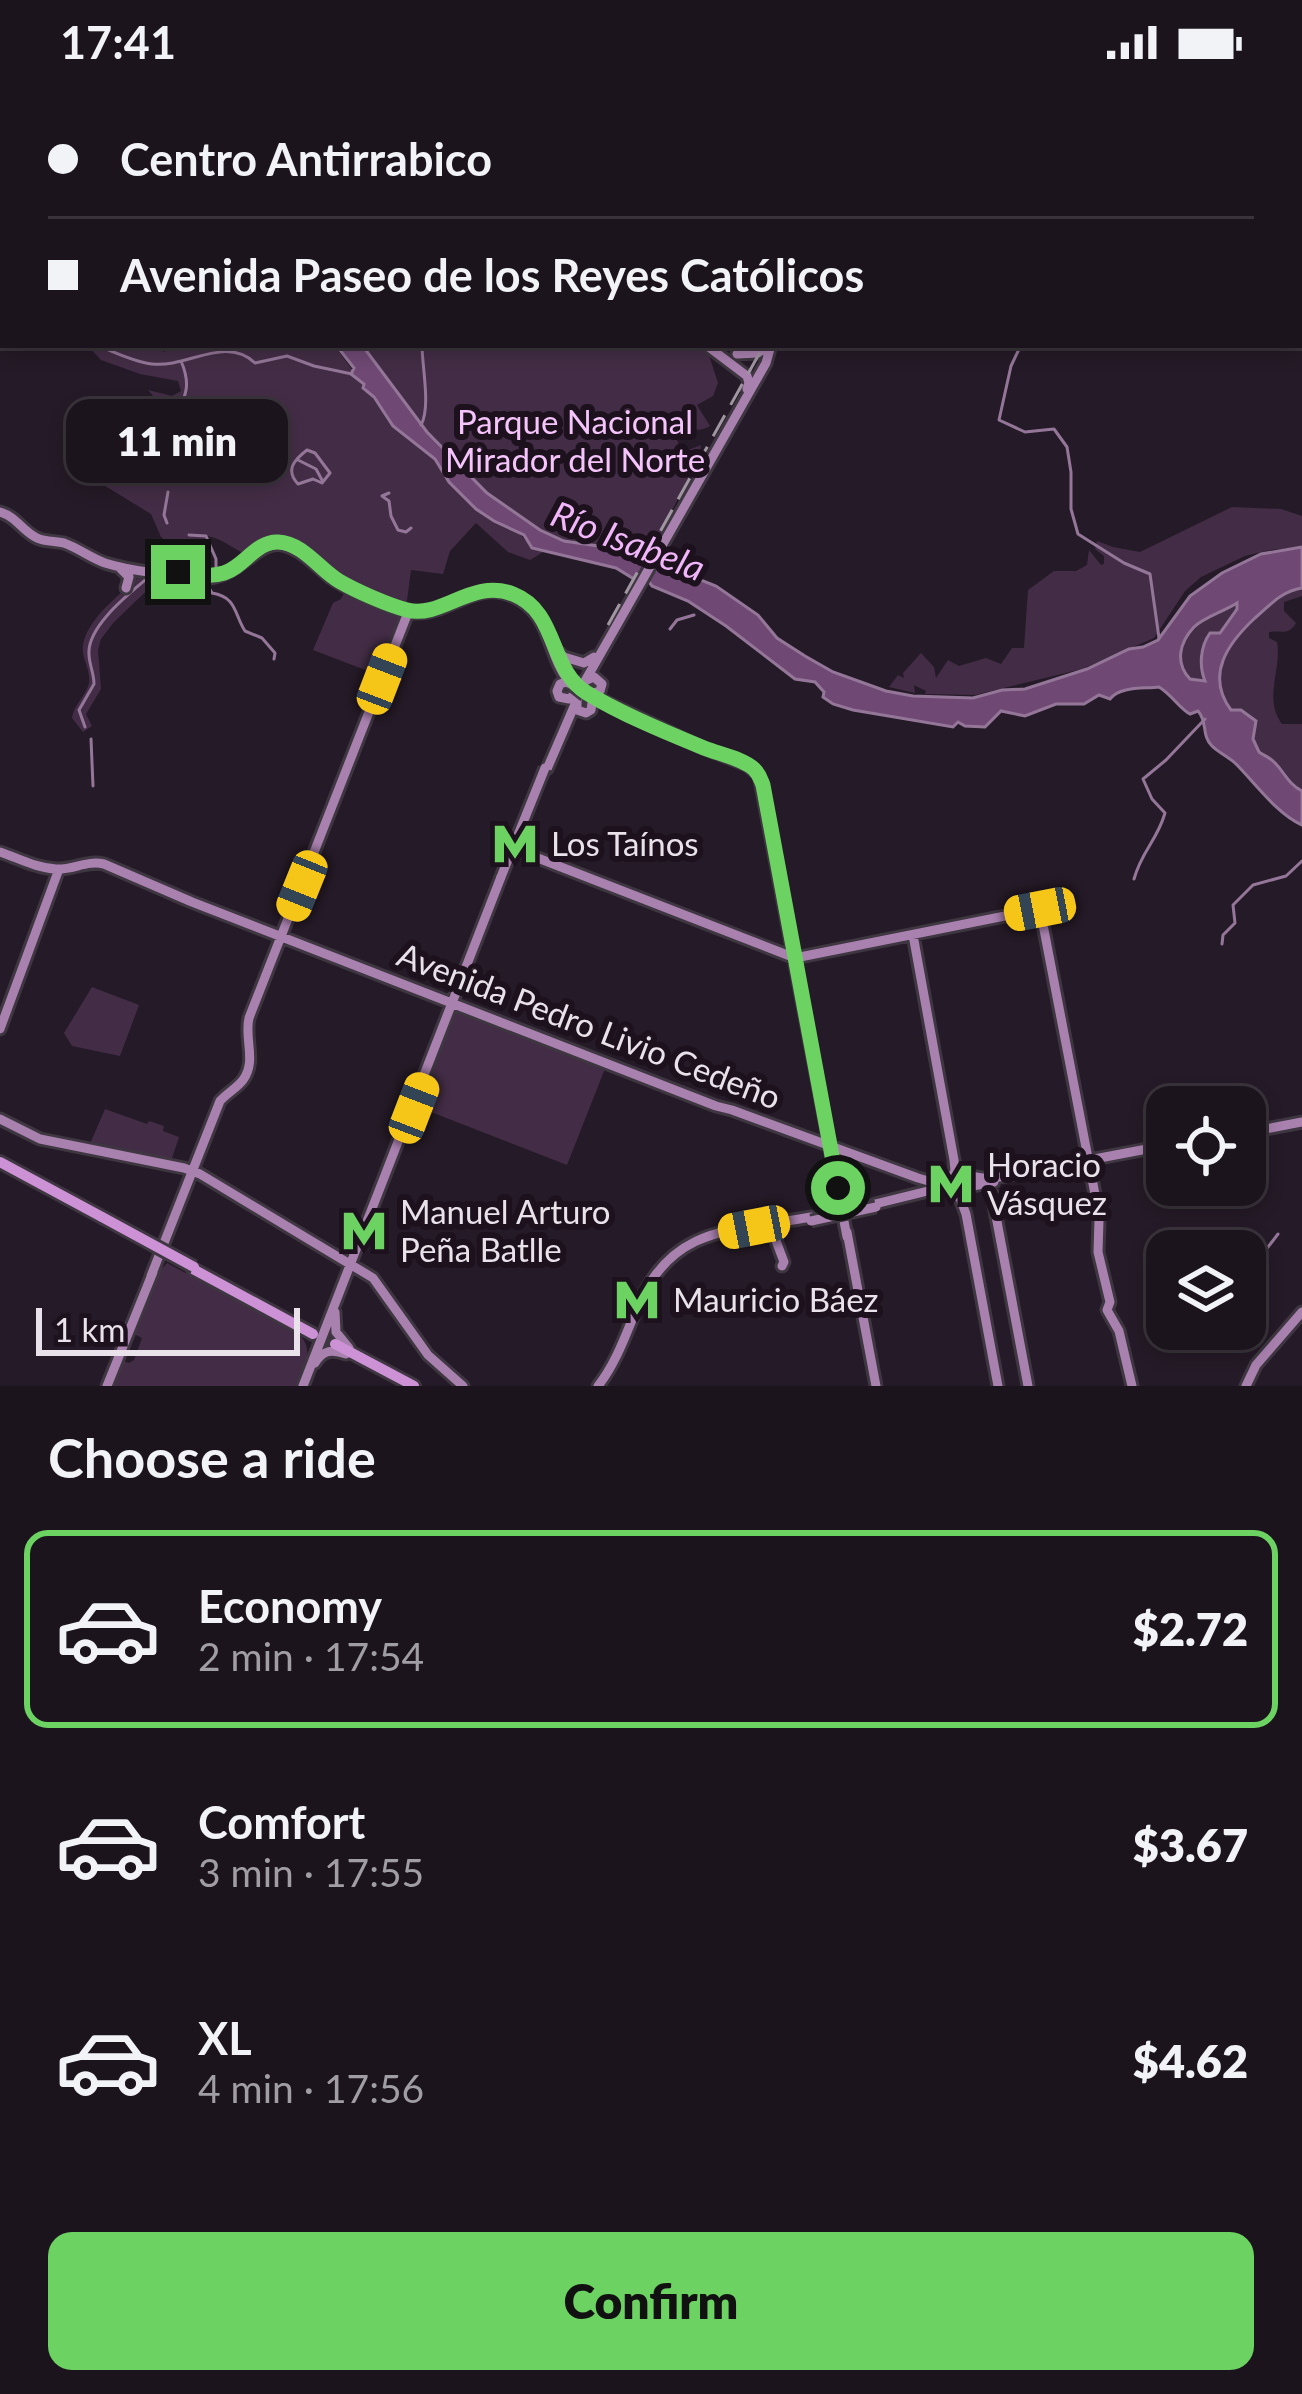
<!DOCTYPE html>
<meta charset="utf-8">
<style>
body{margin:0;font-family:Lato,sans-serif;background:#29212a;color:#f1f3f6;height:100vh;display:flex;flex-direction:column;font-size:45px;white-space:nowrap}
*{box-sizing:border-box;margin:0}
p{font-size:39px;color:#a09ea4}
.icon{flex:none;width:66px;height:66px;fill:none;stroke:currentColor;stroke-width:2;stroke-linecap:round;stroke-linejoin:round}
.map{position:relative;height:1302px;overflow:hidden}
.sheet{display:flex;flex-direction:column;background:#1c141d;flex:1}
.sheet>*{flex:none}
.hud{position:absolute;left:0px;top:0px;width:1302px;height:264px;box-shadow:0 6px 18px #0003,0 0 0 3px #3a333b;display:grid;align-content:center;height:264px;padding:0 48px;background:#1c141d}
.fabs{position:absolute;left:1146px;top:1002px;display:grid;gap:24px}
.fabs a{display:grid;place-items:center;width:120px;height:120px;border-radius:24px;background:#1c141d;box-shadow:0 6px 18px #0003,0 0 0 3px #3a333b;font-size:60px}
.scale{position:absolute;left:36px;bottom:30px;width:264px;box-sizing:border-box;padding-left:12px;border:6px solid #eae2eb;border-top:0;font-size:33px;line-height:42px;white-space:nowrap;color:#eae2eb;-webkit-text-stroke:9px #1c111d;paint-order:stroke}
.end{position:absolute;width:54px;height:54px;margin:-27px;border:15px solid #6cd362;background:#111;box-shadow:0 0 0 6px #111}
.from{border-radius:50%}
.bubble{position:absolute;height:84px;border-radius:24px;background:#1c141d;box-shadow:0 6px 18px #0003,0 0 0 3px #3a333b;font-size:39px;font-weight:800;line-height:84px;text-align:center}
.car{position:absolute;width:36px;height:72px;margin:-36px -18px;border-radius:15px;box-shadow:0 0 9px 3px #0007;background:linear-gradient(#f5c518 24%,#345 0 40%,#f5c518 0 76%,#345 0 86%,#f5c518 0)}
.hud b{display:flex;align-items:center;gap:42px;height:114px;font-size:45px}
.hud b+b{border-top:3px solid #3a333b}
.hud i{width:30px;height:30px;background:#f1f3f6}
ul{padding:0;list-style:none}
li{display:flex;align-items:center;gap:36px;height:198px;margin:0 24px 18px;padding:0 24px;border:6px solid transparent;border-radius:24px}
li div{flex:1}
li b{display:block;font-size:45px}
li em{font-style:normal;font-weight:800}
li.selected{border-color:#6cd362}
li>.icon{width:108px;height:108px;stroke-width:1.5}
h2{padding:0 48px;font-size:54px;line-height:144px}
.primary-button{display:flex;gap:24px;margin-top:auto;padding:24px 48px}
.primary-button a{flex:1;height:138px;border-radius:24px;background:#6cd362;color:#111;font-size:48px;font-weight:800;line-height:138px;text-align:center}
.status{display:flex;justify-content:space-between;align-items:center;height:84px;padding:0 60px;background:#1c141d;direction:ltr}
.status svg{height:33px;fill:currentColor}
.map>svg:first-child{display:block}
.green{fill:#432d46}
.water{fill:#6f4974;stroke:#947798;stroke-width:3;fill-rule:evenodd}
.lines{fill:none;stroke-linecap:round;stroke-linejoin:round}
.stream{stroke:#947798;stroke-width:3}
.major-casing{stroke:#3e3640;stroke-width:15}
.highway-casing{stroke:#3e3640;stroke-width:16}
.major{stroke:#a981af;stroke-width:9}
.highway{stroke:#cc92d5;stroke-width:10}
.rail{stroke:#9f96a1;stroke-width:3;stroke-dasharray:24 12;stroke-linecap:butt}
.major-bridge-casing{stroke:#3e3640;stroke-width:15;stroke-linecap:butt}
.highway-bridge-casing{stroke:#3e3640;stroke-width:16;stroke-linecap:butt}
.major-bridge{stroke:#a981af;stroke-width:9}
.highway-bridge{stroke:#cc92d5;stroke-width:10}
.route{stroke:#6cd362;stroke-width:15}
.labels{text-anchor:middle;stroke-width:12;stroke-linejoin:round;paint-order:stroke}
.park-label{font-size:33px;fill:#f4c4fb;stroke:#1c111d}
.poi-label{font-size:33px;fill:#eae2eb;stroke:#1c111d;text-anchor:start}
.street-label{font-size:33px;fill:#eae2eb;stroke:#1c111d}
.water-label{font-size:36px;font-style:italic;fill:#f1b5f9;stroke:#1c111d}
</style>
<div class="status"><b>17:41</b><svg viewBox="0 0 49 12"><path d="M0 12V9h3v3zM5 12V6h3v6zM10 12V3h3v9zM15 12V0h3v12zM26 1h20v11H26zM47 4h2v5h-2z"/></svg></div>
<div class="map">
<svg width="1302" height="1302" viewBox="0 0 1302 1302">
<rect width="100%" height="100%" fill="#251a27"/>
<path class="green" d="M87 261H147L165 268 167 261H235V264C248 257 267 270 283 261H334L393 342 435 375 449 398 469 418 494 437 520 450 532 464 543 468 530 476 508 468 476 439 450 467 443 490 411 486 406 524 340 496 293 461 282 457 261 460 247 471C233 465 222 454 207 452L194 471 174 456 166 457 161 453 151 430 92 394 128 393 139 377 148 347 159 341 166 319 155 314 148 306 172 312 181 307 178 297 140 290 101 276Z
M362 261H700L707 265 718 299 713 312 697 321 710 342C696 350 686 344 676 332L667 337 683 368 701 361 700 369 647 478C629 473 611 466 594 462 579 458 564 458 549 451 477 419 407 324 362 261Z
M1232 423 1281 425 1302 432V463L1270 466 1245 472 1201 493 1185 507 1154 554 1082 585 975 611 925 610 926 607 914 601 915 609 889 603 898 591 904 594 903 589 921 569 934 583 936 594 948 576 959 582 986 574 1001 580 1012 564H1024L1028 506 1054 487H1076L1087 481 1089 466 1101 481 1104 480V472L1095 465 1097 457 1113 463 1140 468Z
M144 488 163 491 114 538 101 555 98 566 101 605 86 630 92 642 83 648 72 634C74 620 86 612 89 599 91 586 81 574 83 561 88 532 124 508 144 488Z
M1302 504V512L1284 518V527L1296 539C1289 552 1281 546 1269 548V554L1277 558C1282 585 1263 615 1282 640H1302V707C1291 702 1291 697 1285 689 1277 680 1268 674 1259 668L1253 655 1256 637 1242 627 1231 626C1207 589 1227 560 1255 534 1270 521 1282 507 1302 504Z
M346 505 361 515 405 532 381 592 313 566 333 519 341 515Z
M1236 519 1237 525 1220 549H1210C1199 564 1201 581 1205 597L1190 595C1175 579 1179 559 1194 544 1204 533 1224 527 1236 519Z
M92 903 139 921 120 972 72 962 64 949Z
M458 924 606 982 567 1081 418 1023Z
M105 1025 147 1040 149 1037 164 1042 163 1047 179 1053 171 1077 90 1060Z
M167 1179 298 1249C315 1265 305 1283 298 1302H113L123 1277 129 1279 134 1276 142 1254 134 1250 156 1191Z"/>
<path class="water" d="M336 261H362L427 348 487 409 540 446 564 457 598 462 657 483 671 484 716 502 758 531 777 554 805 572 833 588 886 607 913 612 973 614 1002 606 1025 605 1087 585 1129 565 1143 563 1158 556 1190 512 1222 489 1261 470 1302 463V504C1282 507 1270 521 1255 534 1228 559 1205 591 1231 626H1241L1256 637 1253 655 1259 668C1263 671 1269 673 1273 677 1284 687 1288 700 1302 707V741C1278 731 1255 699 1236 680 1229 673 1219 669 1212 662 1201 651 1208 638 1198 627L1190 630C1180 625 1172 611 1159 603 1143 605 1120 602 1110 615L1099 611 1084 620H1056L1025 632 1001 627 985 643 965 642 958 638 953 643 853 626 833 620 823 613 824 608 815 598 795 595 726 542 688 517 652 502 649 498 634 495 616 484 532 464 524 451 494 437 476 425 449 398 435 375 393 342 374 313 363 304 364 300 351 290 354 284ZM1237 519V525L1220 549H1210C1200 563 1199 582 1205 597L1190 595C1175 579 1179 559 1194 543 1204 533 1225 527 1237 519Z"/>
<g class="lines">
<path class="stream" d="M491 0V3
M0 236H3
M97 261C114 268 134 278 152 280 188 284 225 251 255 279L287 272 314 282 352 290
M1021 261 1011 282 999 336 1025 348 1054 345 1067 363 1071 388V425L1078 450 1124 479 1150 490 1159 554
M421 341C431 323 422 283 422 261
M176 348C173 319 197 314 181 277
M307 366 315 369 330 389 322 399 313 395 298 400C285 386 294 376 307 366Z
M298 376 316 385 322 396
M389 409 382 412 389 417 391 432 398 446 406 448 411 444
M167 439 164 431 168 408
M189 451 206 452 216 475V487
M210 498 208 502 212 509C237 513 234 530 245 547L262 554 275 569 274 575
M670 545 677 536 694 531
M85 643 79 626 94 600C94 589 89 580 89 570 87 542 130 509 150 492
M91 655 93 702
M1134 795C1142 766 1157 757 1165 729L1152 715 1143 695 1166 676 1205 635
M1222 860 1223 851 1235 839 1233 821 1253 801 1286 792 1302 777
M1227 1167 1231 1166 1237 1157 1251 1150
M1245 1193 1278 1150"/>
<defs>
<path id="major" d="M1134 3 1136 0
M706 261 747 292 749 299 747 305
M737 270 758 269 767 262
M0 428C17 433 22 447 37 454 45 458 55 457 64 459 78 464 91 474 105 479 130 487 179 493 205 494 240 495 259 452 286 462 304 468 317 483 331 494 345 504 399 529 415 529 452 531 478 491 520 516 552 535 548 575 571 600L566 598 560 600 557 607 559 613 569 615 575 610
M183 471 195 488 202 492
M119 483 129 493 126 504
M153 503 175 493
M557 567 564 573 584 579 594 573
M585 597 594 593 602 600 600 607 589 610
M587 609 701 663 747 681 759 691 847 1153
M577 616V626L586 629 591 626 593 612
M547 685 585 597 766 279 771 261
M512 764 795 874 1040 825 1094 1105 1099 1136 1098 1168 1110 1218 1107 1226 1119 1247 1132 1302
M0 768C18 774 36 784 56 785 73 786 87 776 104 780L192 818 716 1022 732 1026 918 1094 939 1100 945 1099V1104L960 1114 966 1130 998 1302
M913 851 954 1076 955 1087 952 1092
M0 945 59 785
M0 1035 40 1055 184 1084 200 1090 373 1194 428 1271 463 1302
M1245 1049 1302 1038
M1159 1063 1167 1061
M989 1095 1028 1302
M946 1107 994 1098
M875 1120 936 1105 957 1090 989 1095 1147 1065
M778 1143 775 1154 784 1178 782 1182
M847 1148 876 1302
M151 1192 220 1017C227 1009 237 1004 243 996 257 977 244 955 249 934L409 526
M335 1228 336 1248 349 1264
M315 1279C323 1266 332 1265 346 1270
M107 1302 153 1188
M303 1302 501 793
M598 1302C617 1278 627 1247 639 1219 675 1140 735 1147 811 1133
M1246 1302 1256 1281 1302 1228"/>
<path id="highway" d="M0 1078 102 1133
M193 1185 313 1250
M335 1260 414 1302"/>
</defs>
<use href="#major" class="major-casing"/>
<use href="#highway" class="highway-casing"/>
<use href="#major" class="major"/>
<use href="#highway" class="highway"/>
<path class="rail" d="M1132 3 1133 0
M608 541 764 261"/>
<defs>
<path id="major-bridge" d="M571 600 585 611
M501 793 545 684
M811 1137 876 1123"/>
<path id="highway-bridge" d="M102 1133 194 1183"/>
</defs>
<use href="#major-bridge" class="major-bridge-casing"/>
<use href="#highway-bridge" class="highway-bridge-casing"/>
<use href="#major-bridge" class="major-bridge"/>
<use href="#highway-bridge" class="highway-bridge"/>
</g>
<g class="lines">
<path class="route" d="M178 488C193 490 208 494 224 489 244 483 256 457 278 458 303 459 320 486 339 497 356 507 388 521 407 526 442 535 472 494 513 510 559 528 548 585 587 609 621 630 667 649 704 664 719 670 742 674 754 685 760 691 760 694 763 701L838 1104"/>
</g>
<defs>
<symbol id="metro-bare" viewBox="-9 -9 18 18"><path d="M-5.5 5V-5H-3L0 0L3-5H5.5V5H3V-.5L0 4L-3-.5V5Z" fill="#6cd362" stroke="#1c111d" stroke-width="2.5" paint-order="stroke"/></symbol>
</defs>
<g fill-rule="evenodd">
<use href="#metro-bare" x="482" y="727" width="66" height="66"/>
<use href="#metro-bare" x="918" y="1067" width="66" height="66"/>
<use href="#metro-bare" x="331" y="1114" width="66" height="66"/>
<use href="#metro-bare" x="604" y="1183" width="66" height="66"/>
</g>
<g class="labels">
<g class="park-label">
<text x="575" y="350">Parque Nacional<tspan x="575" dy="38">Mirador del Norte</tspan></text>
</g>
<g class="poi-label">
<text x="551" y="772">Los Taínos</text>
<text x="987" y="1093">Horacio<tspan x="987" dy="38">Vásquez</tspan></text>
<text x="400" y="1140">Manuel Arturo<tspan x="400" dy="38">Peña Batlle</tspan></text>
<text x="673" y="1228">Mauricio Báez</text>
</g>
<g class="street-label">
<text transform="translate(589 942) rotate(21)" y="12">Avenida Pedro Livio Cedeño</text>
</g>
<g class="water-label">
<text transform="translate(628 457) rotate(21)" y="13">Río Isabela</text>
</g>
</g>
</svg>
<div class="fabs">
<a><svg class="icon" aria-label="locate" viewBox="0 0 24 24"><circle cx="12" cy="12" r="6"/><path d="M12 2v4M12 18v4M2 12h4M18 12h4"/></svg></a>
<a><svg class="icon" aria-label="layers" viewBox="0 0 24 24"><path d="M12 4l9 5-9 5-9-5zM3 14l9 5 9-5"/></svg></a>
</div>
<div class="scale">1 km</div>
<i class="end from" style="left:838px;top:1104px"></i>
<i class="end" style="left:178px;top:488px"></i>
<div class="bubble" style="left:66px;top:315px;width:222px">11 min</div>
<i class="car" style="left:382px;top:595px;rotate:21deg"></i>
<i class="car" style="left:302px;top:802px;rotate:202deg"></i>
<i class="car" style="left:1040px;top:825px;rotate:259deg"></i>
<i class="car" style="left:414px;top:1024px;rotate:21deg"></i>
<i class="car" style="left:754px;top:1143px;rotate:259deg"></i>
<div class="hud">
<b><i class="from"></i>Centro Antirrabico</b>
<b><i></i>Avenida Paseo de los Reyes Católicos</b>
</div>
</div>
<section class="sheet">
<h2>Choose a ride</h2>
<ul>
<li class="selected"><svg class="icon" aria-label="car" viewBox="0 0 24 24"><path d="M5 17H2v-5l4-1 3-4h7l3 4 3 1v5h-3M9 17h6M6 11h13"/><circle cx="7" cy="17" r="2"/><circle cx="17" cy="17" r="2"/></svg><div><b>Economy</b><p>2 min · 17:54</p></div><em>$2.72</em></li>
<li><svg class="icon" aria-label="car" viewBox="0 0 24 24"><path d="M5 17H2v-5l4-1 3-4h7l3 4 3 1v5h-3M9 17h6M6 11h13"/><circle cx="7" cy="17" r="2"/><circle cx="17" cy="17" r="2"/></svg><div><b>Comfort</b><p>3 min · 17:55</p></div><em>$3.67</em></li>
<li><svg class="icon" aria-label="car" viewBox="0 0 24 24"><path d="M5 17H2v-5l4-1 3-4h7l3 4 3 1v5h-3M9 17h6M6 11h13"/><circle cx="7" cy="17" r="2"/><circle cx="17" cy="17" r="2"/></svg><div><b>XL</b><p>4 min · 17:56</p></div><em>$4.62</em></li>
</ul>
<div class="primary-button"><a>Confirm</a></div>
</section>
